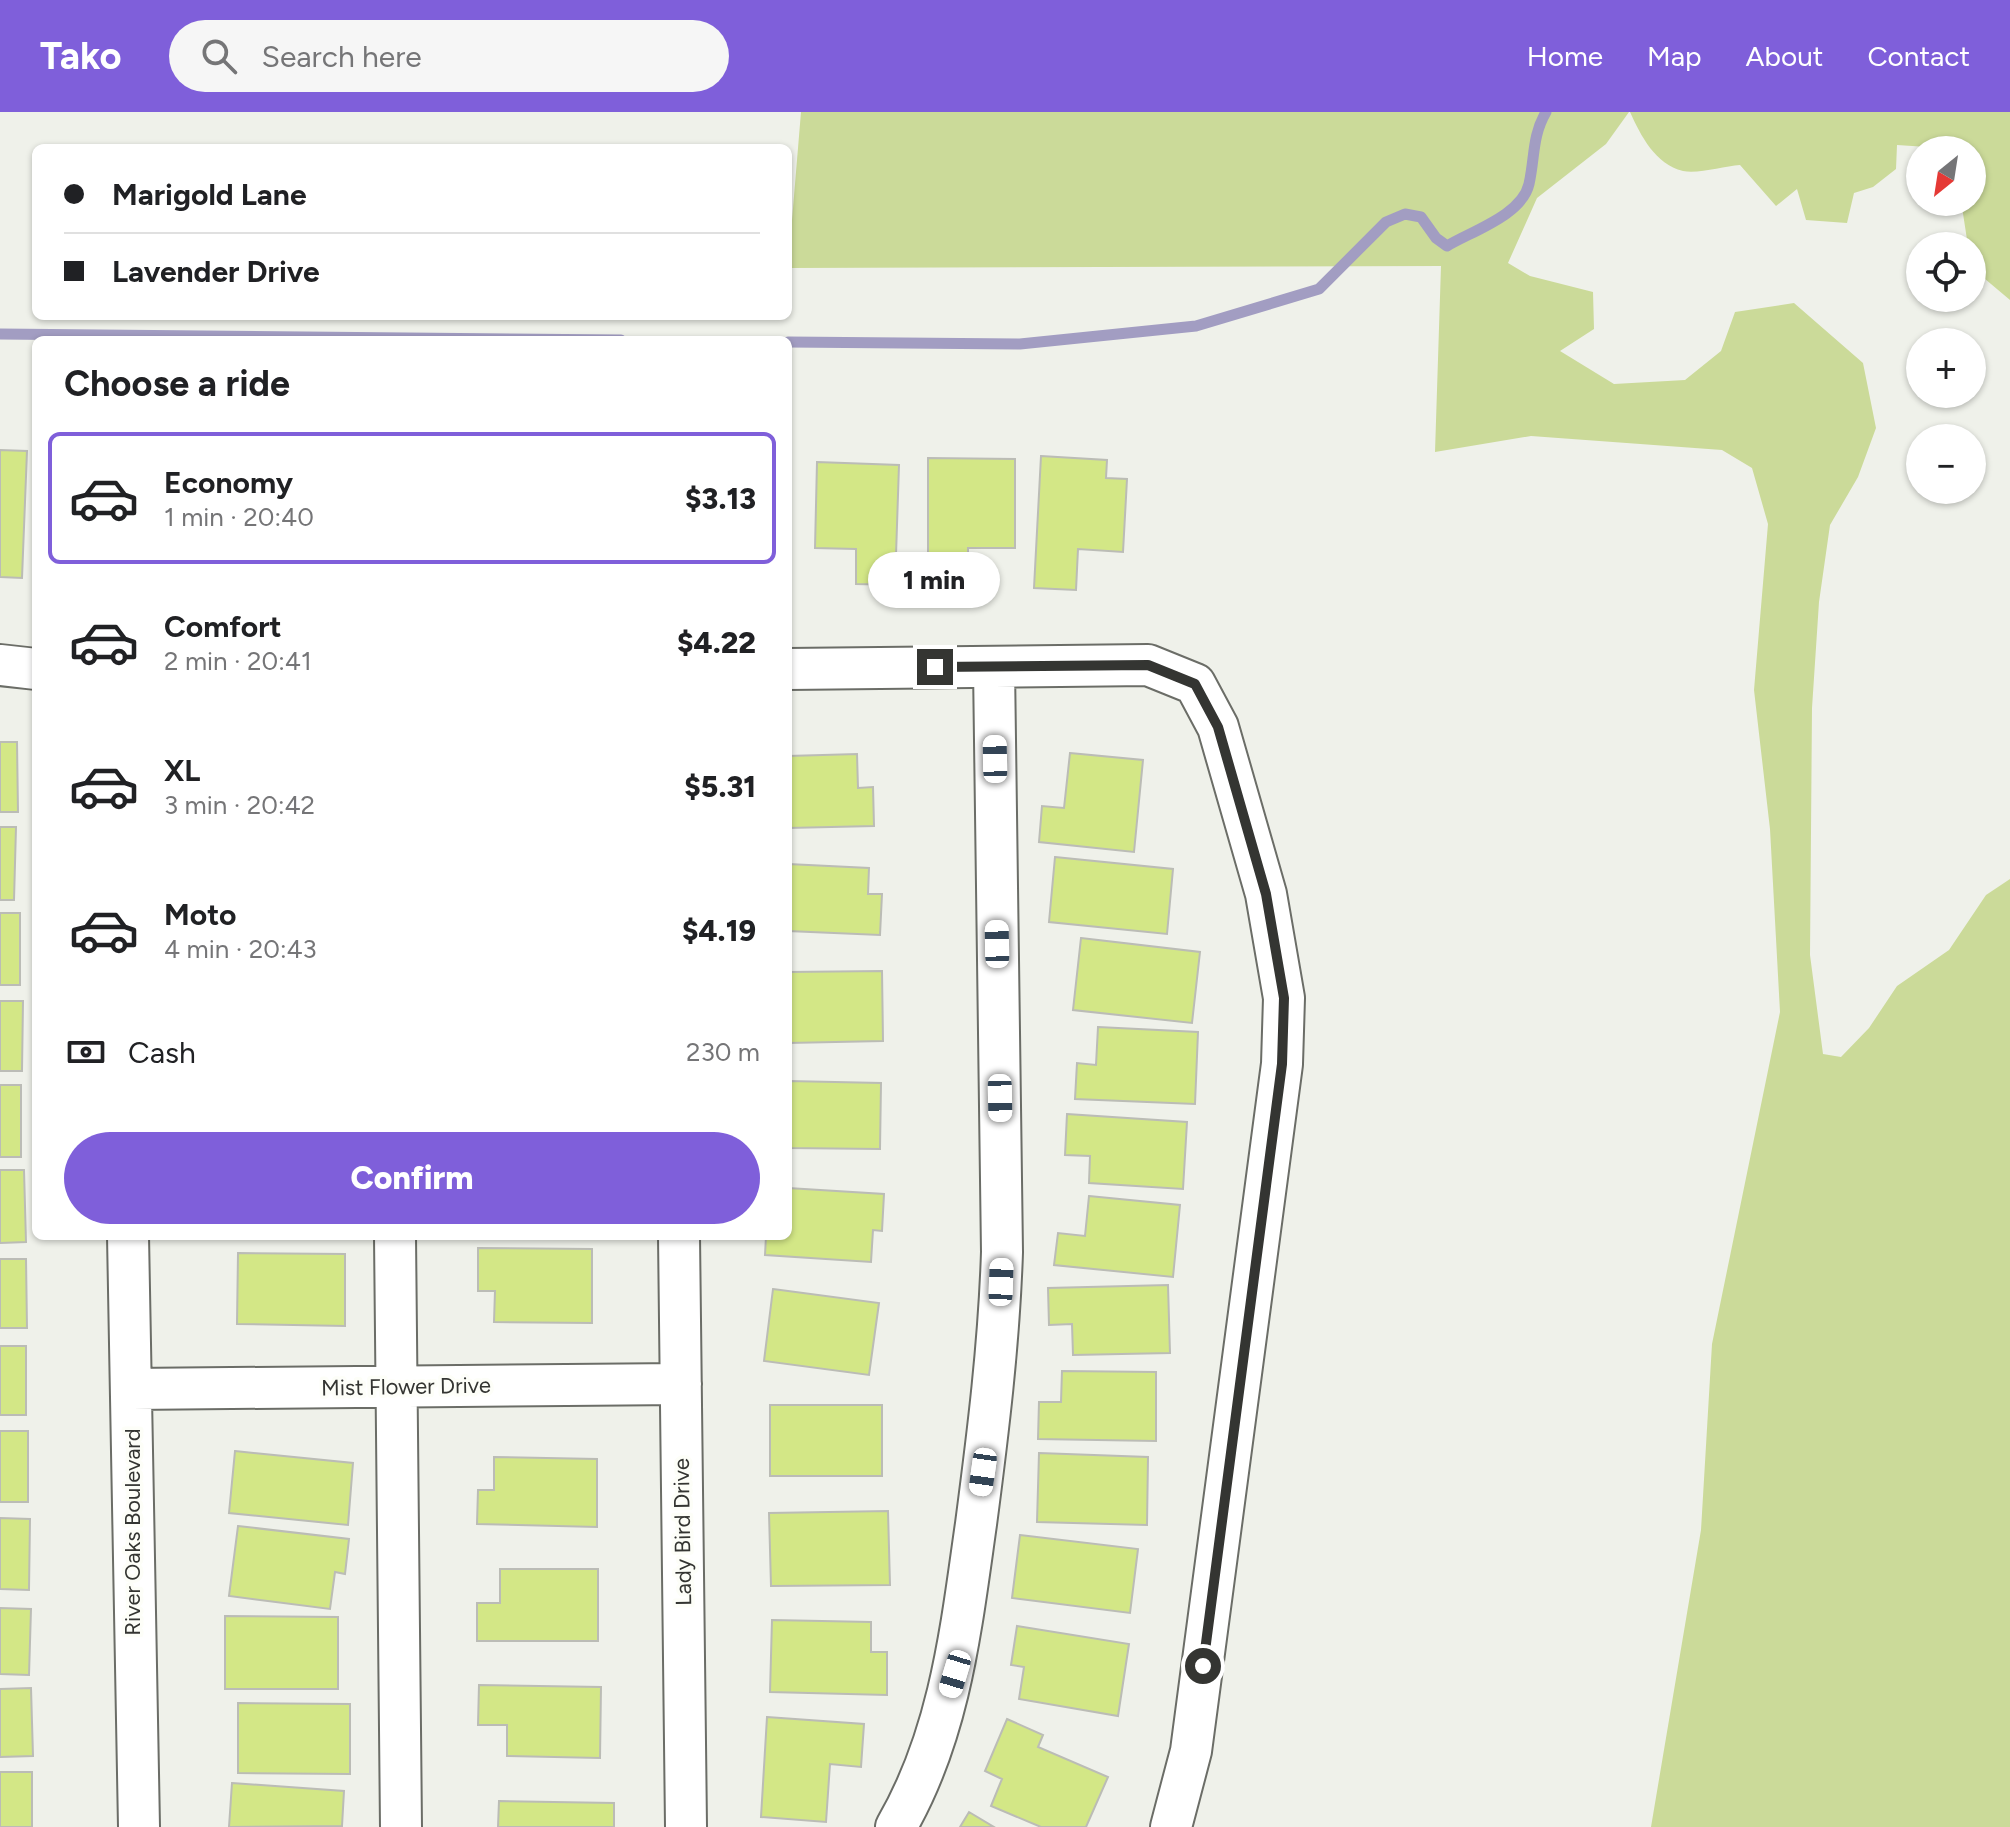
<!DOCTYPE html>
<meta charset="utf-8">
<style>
body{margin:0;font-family:Figtree,sans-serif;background:#f6f6f6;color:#202124;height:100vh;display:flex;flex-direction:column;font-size:30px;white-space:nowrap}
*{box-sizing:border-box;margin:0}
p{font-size:26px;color:#757577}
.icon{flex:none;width:44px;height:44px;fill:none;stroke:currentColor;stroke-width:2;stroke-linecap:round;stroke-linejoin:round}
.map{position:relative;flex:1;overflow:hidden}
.details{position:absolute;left:32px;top:224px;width:760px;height:904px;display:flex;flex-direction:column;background:#fff;border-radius:12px;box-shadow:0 2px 6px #0004}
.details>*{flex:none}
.hud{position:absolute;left:32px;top:32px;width:760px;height:176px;border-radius:12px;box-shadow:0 2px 6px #0004;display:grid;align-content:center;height:176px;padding:0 32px;background:#fff}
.needle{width:52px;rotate:210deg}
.buttons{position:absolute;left:1906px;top:24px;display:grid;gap:16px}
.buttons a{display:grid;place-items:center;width:80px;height:80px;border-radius:50%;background:#fff;box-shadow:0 2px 6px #0004;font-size:40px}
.end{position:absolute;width:36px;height:36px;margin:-18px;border:10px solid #343532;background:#fff;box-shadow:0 0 0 4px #fff}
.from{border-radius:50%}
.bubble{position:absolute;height:56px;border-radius:28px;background:#fff;box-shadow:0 2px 6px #0004;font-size:26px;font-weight:800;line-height:56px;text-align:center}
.car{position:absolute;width:24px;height:48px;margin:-24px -12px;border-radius:10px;box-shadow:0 0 6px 2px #0007;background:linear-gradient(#fff 24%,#345 0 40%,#fff 0 76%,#345 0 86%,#fff 0)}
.hud b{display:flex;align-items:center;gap:28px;height:76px;font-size:30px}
.hud b+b{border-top:2px solid #e0e0e0}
.hud i{width:20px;height:20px;background:#202124}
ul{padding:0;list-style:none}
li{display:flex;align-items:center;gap:24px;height:132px;margin:0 16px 12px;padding:0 16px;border:4px solid transparent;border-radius:12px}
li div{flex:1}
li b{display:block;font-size:30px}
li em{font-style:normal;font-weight:800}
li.active{border-color:#7f5fda}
li>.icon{width:72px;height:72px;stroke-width:1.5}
h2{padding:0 32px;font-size:36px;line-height:96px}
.pay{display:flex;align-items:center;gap:20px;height:88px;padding:0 32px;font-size:30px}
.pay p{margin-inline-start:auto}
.primary-button{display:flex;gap:16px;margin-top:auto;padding:16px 32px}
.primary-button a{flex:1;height:92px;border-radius:48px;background:#7f5fda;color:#fff;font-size:32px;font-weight:800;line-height:92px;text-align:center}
header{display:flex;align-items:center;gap:48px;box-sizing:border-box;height:112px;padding:0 40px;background:#7f5fda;color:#fff}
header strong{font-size:38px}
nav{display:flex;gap:44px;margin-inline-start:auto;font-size:28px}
.search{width:560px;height:72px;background:#f6f6f6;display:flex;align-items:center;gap:20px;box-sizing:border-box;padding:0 28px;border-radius:44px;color:#757577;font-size:30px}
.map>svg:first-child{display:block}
.green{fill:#cbda99}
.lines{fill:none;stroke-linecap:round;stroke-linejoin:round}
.stream{stroke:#a29dc2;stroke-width:11}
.building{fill:#d3e786;stroke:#bbbcb6;stroke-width:2}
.minor-casing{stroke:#6b6d67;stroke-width:44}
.minor{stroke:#fff;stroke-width:40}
.route{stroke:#343532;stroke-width:10}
.labels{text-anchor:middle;stroke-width:7;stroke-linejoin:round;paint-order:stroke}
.street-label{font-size:22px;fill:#343532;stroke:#fdfef8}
</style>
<header>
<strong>Tako</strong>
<div class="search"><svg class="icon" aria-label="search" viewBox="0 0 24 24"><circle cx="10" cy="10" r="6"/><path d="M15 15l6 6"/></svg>Search here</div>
<nav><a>Home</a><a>Map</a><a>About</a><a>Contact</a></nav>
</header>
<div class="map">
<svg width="2010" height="1715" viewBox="0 0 2010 1715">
<rect width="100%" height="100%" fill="#eff1ea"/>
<path class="green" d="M801 0H1629L1606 32 1537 86 1508 151 1530 164 1593 180 1594 217 1560 239 1614 272 1685 268 1721 239 1735 200 1794 191 1863 251 1876 316 1858 365 1830 413 1819 490 1812 596 1810 843 1823 942 1841 945 1869 916 1897 874 1949 838 1986 783 2010 767V1715H1651L1701 1418 1712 1232 1780 900 1770 717 1754 578 1768 412 1752 356 1722 338 1531 324 1435 340 1441 154 788 156Z
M1630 0H2010V188L1972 156V134H1968L1962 95 1964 90H1972V75L1979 62 1972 57V38L1897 33 1896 57 1873 75 1854 81 1847 111 1806 108 1797 77 1776 94 1740 53C1724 54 1699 62 1683 59 1655 52 1641 24 1630 0Z"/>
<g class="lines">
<path class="stream" d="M0 222 621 228
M788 230 1020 232 1196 214 1319 177 1386 110 1405 102 1421 105 1436 126 1447 134C1472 119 1522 103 1529 72 1535 45 1532 24 1546 0"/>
</g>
<path class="building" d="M0 338 27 339 22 466 0 465Z
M1041 344 1107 348 1106 366 1127 367 1123 440 1078 437 1076 478 1034 476Z
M928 346 1015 347V436H968V473H928Z
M817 350 899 353 895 473 856 472V437L815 436Z
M0 630H17L18 700H0Z
M1070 641 1143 648 1134 740 1039 730 1042 694 1064 696Z
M857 642 858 676 873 675 874 714 788 716V644Z
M0 715H16L14 788H0Z
M1055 745 1173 757 1167 822 1049 810Z
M788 752 869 756 868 782H882L880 823 788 819Z
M0 801H20V873H0Z
M1081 826 1200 840 1192 911 1073 898Z
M882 859 883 929 788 931V860Z
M0 889H23L22 959H0Z
M1098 915 1198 920 1195 992 1075 987 1077 951 1096 953Z
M788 969 881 971 880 1037 788 1036Z
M0 973H21V1045H0Z
M1067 1002 1187 1010 1183 1077 1089 1071 1090 1044 1065 1043Z
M0 1058H24L26 1130 0 1131Z
M788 1076 884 1082 882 1119 873 1118 871 1150 765 1143 766 1124H788Z
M1089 1084 1180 1093 1173 1165 1054 1153 1058 1121 1085 1124Z
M228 1124H348V1127L228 1126Z
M478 1136 592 1137V1211L494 1210 495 1179H478Z
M238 1141 345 1142V1214L237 1212Z
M0 1147H26L27 1216H0Z
M1168 1173 1170 1241 1073 1243 1072 1212 1049 1213 1048 1176Z
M773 1177 879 1191 869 1263 764 1249Z
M0 1234H26V1303H0Z
M1062 1259 1156 1260V1329L1038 1327 1039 1290H1061Z
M770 1293H882V1364H770Z
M0 1319H28V1390H0Z
M235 1339 353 1351 348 1413 229 1401Z
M1039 1341 1148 1345 1147 1413 1037 1410Z
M494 1345 597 1347V1415L477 1412 478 1378H494Z
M888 1399 890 1473 771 1474 769 1401Z
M0 1406 30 1407 29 1478 0 1477Z
M238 1414 349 1427 345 1462 335 1460 330 1497 229 1484Z
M1020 1423 1138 1437 1130 1501 1012 1486Z
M500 1457H598V1529H477V1491H500Z
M0 1496 31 1497 29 1563 0 1562Z
M225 1504 338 1505V1577H225Z
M772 1508 871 1510V1540H887V1583L770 1580Z
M1017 1514 1129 1532 1118 1604 1019 1587 1024 1555 1011 1553Z
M479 1573 601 1575 600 1646 507 1644V1613H478Z
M31 1576 33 1644 0 1645V1577Z
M238 1591 350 1592V1662L238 1661Z
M767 1605 864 1612 861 1655 830 1652 826 1710 761 1705Z
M1007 1607 1043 1623 1038 1635 1108 1665 1086 1715H1041L991 1694 1002 1667 985 1659Z
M0 1660H32V1715H0Z
M232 1671 344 1679 342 1714 229 1715Z
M499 1689 614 1691V1715H498Z
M969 1700 994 1715H960Z"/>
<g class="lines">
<defs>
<path id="minor" d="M0 553 36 557
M788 557 1148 553 1195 572 1218 615 1266 782 1284 886 1282 952 1191 1639 1171 1715
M128 1124 139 1715
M395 1124 401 1715
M679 1124 686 1715
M132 1277 681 1272
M896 1715C950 1622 961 1517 976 1412 988 1321 999 1232 1002 1140L994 555"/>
</defs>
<use href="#minor" class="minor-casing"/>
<use href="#minor" class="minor"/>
</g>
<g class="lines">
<path class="route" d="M935 555 1148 553 1195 572 1218 615 1266 782 1284 886 1282 952 1203 1554"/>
</g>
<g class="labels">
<g class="street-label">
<text transform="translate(406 1274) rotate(-1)" y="8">Mist Flower Drive</text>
<text transform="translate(132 1420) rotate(-90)" y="8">River Oaks Boulevard</text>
<text transform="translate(682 1420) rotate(-91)" y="8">Lady Bird Drive</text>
</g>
</g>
</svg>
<div class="buttons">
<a><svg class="needle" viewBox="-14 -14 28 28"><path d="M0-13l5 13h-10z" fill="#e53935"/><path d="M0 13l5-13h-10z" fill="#757577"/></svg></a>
<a><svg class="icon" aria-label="locate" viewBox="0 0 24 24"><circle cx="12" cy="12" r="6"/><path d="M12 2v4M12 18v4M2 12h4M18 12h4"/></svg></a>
<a>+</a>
<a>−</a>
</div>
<i class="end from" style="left:1203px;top:1554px"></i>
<i class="end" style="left:935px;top:555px"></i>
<div class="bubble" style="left:868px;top:440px;width:132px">1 min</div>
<i class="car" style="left:995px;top:647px;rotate:359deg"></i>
<i class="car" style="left:997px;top:832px;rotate:359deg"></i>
<i class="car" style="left:1000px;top:986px;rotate:179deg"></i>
<i class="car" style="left:1001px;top:1170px;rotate:2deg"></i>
<i class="car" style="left:983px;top:1360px;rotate:188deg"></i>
<i class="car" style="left:955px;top:1562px;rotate:197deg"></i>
<div class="hud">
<b><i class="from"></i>Marigold Lane</b>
<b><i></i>Lavender Drive</b>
</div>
<section class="details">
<h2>Choose a ride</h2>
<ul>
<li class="active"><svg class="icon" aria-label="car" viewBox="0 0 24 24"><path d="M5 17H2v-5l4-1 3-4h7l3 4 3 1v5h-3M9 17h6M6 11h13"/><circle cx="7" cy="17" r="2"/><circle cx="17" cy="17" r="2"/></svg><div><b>Economy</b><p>1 min · 20:40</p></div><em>$3.13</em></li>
<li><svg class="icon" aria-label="car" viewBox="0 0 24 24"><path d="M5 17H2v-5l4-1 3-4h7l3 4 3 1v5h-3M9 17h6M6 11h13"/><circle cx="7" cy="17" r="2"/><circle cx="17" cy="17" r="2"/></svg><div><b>Comfort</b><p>2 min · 20:41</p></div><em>$4.22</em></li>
<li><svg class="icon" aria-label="car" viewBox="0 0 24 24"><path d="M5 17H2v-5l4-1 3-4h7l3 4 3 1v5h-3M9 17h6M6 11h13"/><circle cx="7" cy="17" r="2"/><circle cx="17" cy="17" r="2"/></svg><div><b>XL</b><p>3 min · 20:42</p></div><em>$5.31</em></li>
<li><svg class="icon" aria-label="car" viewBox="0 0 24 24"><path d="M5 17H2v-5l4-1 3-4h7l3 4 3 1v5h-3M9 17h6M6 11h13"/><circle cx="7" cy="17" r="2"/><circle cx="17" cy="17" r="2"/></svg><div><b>Moto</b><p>4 min · 20:43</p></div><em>$4.19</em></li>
</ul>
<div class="pay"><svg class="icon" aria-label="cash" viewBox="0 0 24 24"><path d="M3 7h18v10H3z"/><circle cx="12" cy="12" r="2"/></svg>Cash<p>230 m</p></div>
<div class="primary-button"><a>Confirm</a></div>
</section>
</div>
